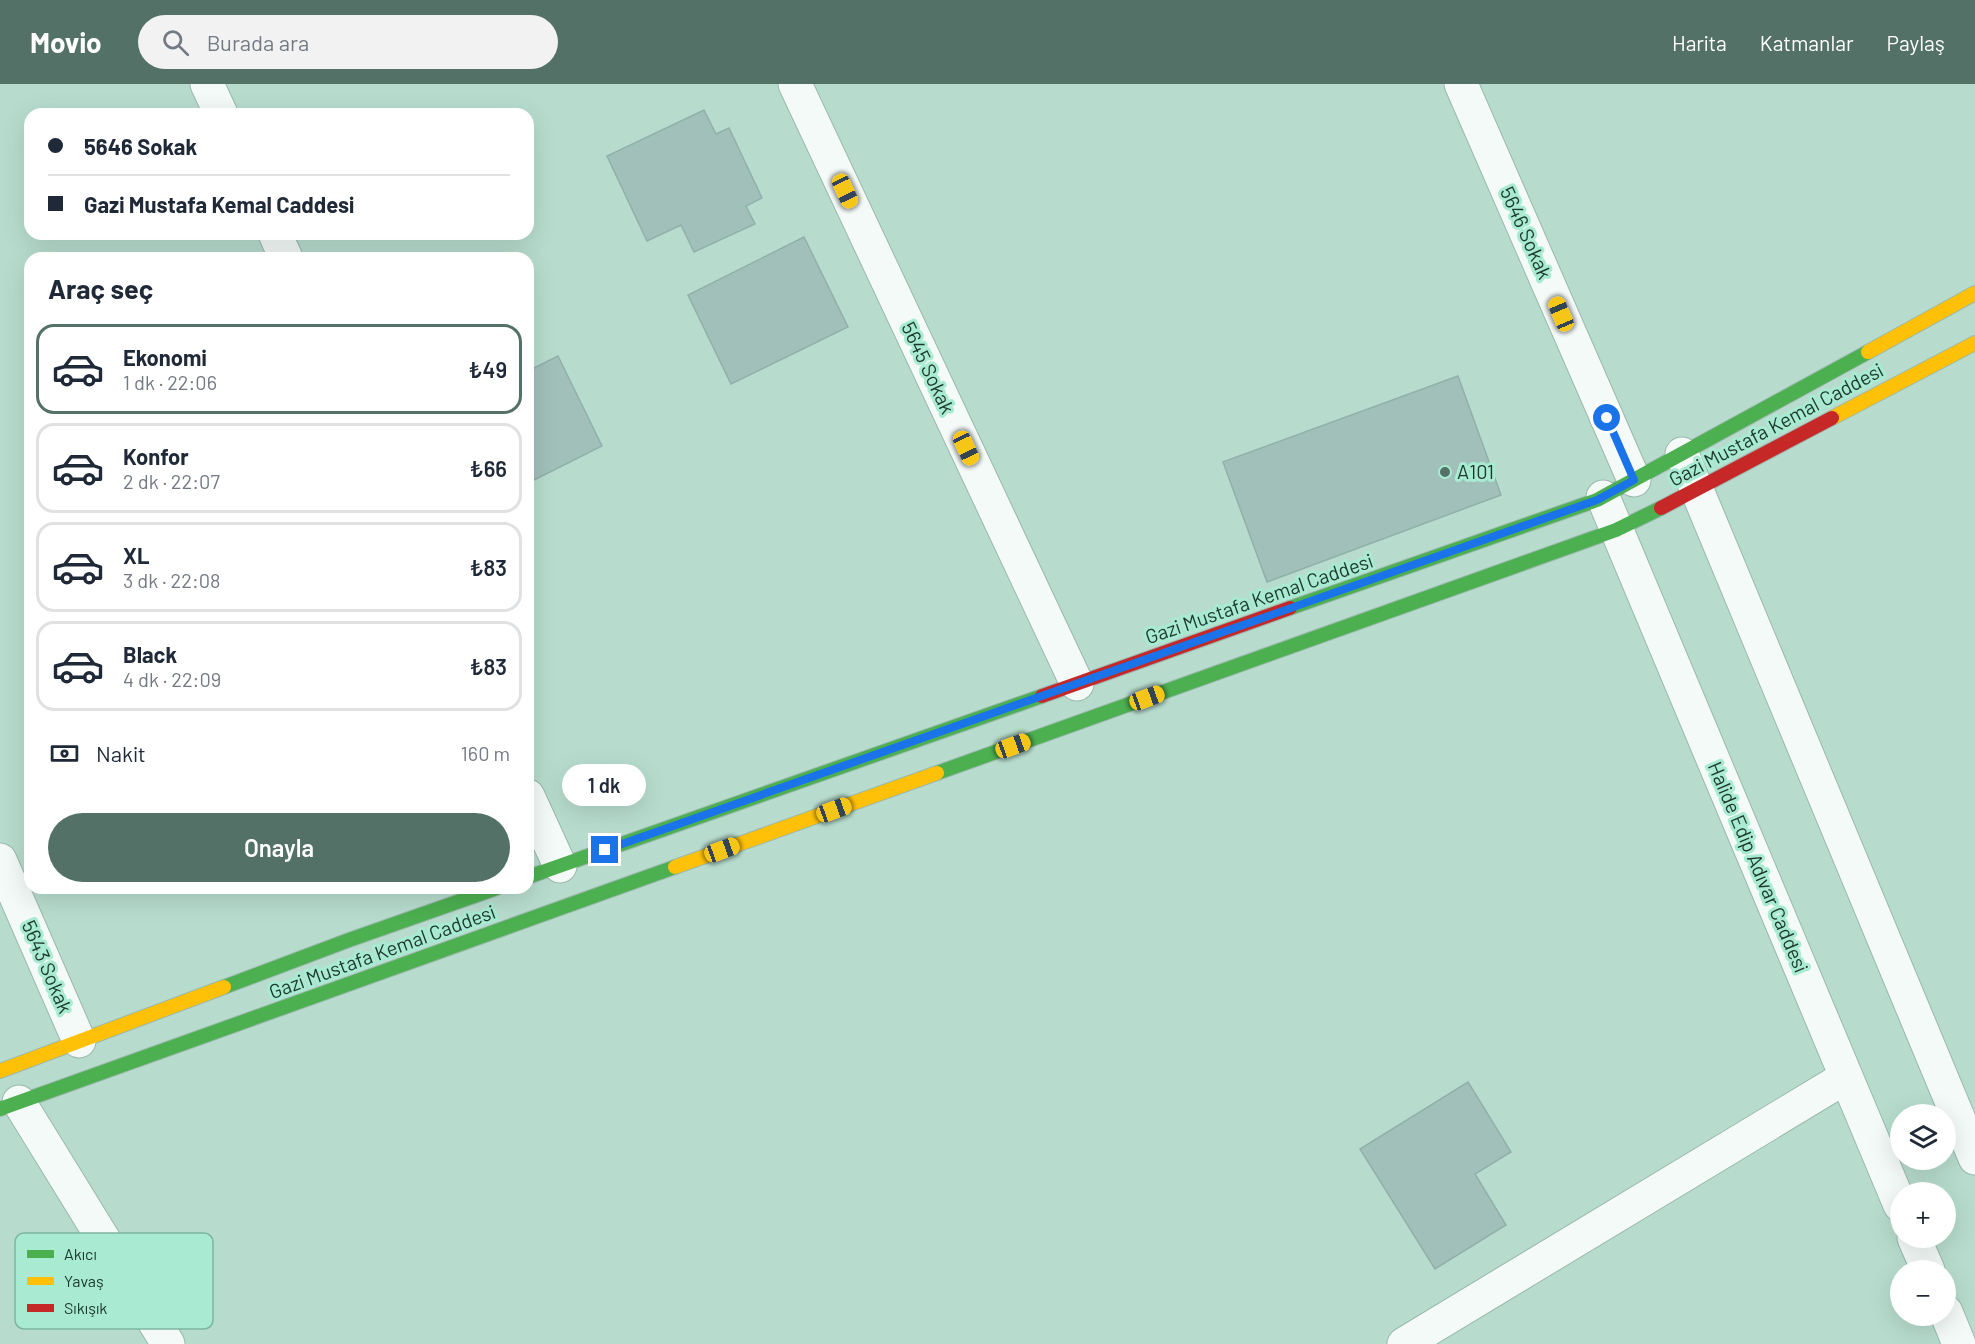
<!DOCTYPE html>
<html lang="tr">
<meta charset="utf-8">
<style>
body{margin:0;font-family:Barlow,sans-serif;background:#f2f2f3;color:#1f2937;height:100vh;display:flex;flex-direction:column;font-size:22px;white-space:nowrap}
*{box-sizing:border-box;margin:0}
p{font-size:20px;color:#747a83}
.icon{flex:none;width:33px;height:33px;fill:none;stroke:currentColor;stroke-width:2;stroke-linecap:round;stroke-linejoin:round}
.map{position:relative;flex:1;overflow:hidden}
.panel{position:absolute;left:24px;top:168px;width:510px;height:642px;display:flex;flex-direction:column;background:#fff;border-radius:18px;box-shadow:0 6px 24px #0002}
.panel>*{flex:none}
.banner{position:absolute;left:24px;top:24px;width:510px;height:132px;border-radius:18px;box-shadow:0 6px 24px #0002;display:grid;align-content:center;height:132px;padding:0 24px;background:#fff}
.controls{position:absolute;left:1890px;top:1020px;display:grid;gap:12px}
.controls a{display:grid;place-items:center;width:66px;height:66px;border-radius:50%;background:#fff;box-shadow:0 6px 24px #0002;font-size:30px}
.end{position:absolute;width:27px;height:27px;margin:-14px;border:8px solid #1a73e8;background:#fff;box-shadow:0 0 0 3px #fff}
.from{border-radius:50%}
.bubble{position:absolute;height:42px;border-radius:21px;background:#fff;box-shadow:0 6px 24px #0002;font-size:20px;font-weight:600;line-height:42px;text-align:center}
.car{position:absolute;width:18px;height:36px;margin:-18px -9px;border-radius:8px;box-shadow:0 0 4px 2px #0007;background:linear-gradient(#f5c518 24%,#345 0 40%,#f5c518 0 76%,#345 0 86%,#f5c518 0)}
.banner b{display:flex;align-items:center;gap:21px;height:57px;font-size:22px}
.banner b+b{border-top:2px solid #e0e1e3}
.banner i{width:15px;height:15px;background:#1f2937}
ul{padding:0;list-style:none}
li{display:flex;align-items:center;gap:18px;height:90px;margin:0 12px 9px;padding:0 12px;border:3px solid #e0e1e3;border-radius:18px}
li div{flex:1}
li b{display:block;font-size:22px}
li em{font-style:normal;font-weight:600}
li.current{border-color:#537166}
li>.icon{width:54px;height:54px;stroke-width:1.5}
h2{padding:0 24px;font-size:27px;line-height:72px}
.pay{display:flex;align-items:center;gap:15px;height:66px;padding:0 24px;font-size:22px}
.pay p{margin-inline-start:auto}
.primary-button{display:flex;gap:12px;margin-top:auto;padding:12px 24px}
.primary-button a{flex:1;height:69px;border-radius:36px;background:#537166;color:#fff;font-size:24px;font-weight:600;line-height:69px;text-align:center}
header{display:flex;align-items:center;gap:36px;box-sizing:border-box;height:84px;padding:0 30px;background:#537166;color:#fff}
header strong{font-size:28px}
nav{display:flex;gap:33px;margin-inline-start:auto;font-size:21px}
.search{width:420px;height:54px;background:#f2f2f3;display:flex;align-items:center;gap:15px;box-sizing:border-box;padding:0 21px;border-radius:33px;color:#747a83;font-size:22px}
.map>svg:first-child{display:block}
.building{fill:#a1c0b9;stroke:#90b0a9;stroke-width:1.5}
.lines{fill:none;stroke-linecap:round;stroke-linejoin:round}
.street-casing{stroke:#9bb8ad;stroke-width:35}
.fast-casing{stroke:#9bb8ad;stroke-width:16}
.slow-casing{stroke:#9bb8ad;stroke-width:16}
.jam-casing{stroke:#9bb8ad;stroke-width:16}
.street{stroke:#f4faf8;stroke-width:33}
.fast{stroke:#4caf50;stroke-width:14}
.slow{stroke:#ffc107;stroke-width:14}
.jam{stroke:#c62828;stroke-width:14}
.route{stroke:#1a73e8;stroke-width:8}
.poi-dot{fill:#537166;stroke:#a8ebd2;stroke-width:2}
.labels{text-anchor:middle;stroke-width:6;stroke-linejoin:round;paint-order:stroke}
.street-label{font-size:20px;fill:#1d382e;stroke:#a8ebd2}
.poi-label{font-size:20px;fill:#1d382e;stroke:#a8ebd2;text-anchor:start}
.key{fill:#a8ebd2;stroke:#7eb5a1;stroke-width:1.5}
.key-label{font-size:16px;fill:#1d382e}
</style>
<header>
<strong>Movio</strong>
<div class="search"><svg class="icon" aria-label="search" viewBox="0 0 24 24"><circle cx="10" cy="10" r="6"/><path d="M15 15l6 6"/></svg>Burada ara</div>
<nav><a>Harita</a><a>Katmanlar</a><a>Paylaş</a></nav>
</header>
<div class="map">
<svg width="1975" height="1260" viewBox="0 0 1975 1260">
<rect width="100%" height="100%" fill="#b7dcce"/>
<path class="building" d="M704 26 716 50 729 44 762 114 746 122 755 140 694 168 681 141 647 157 607 72Z
M804 153 848 243 731 300 688 211Z
M558 272 602 362 528 399V287Z
M1458 292 1501 411 1267 498 1223 378Z
M1468 998 1511 1068 1475 1090 1506 1141 1435 1185 1360 1065Z"/>
<g class="lines">
<defs>
<path id="street" d="M207 0 221 30
M795 0 1077 600
M1461 0 1634 396
M275 150 286 174
M1682 370 1975 1074
M1603 413 1900 1121
M528 712 560 782
M0 776 79 957
M19 1018 168 1260
M1914 1154 1928 1186
M1946 1228 1959 1260
M1404 1260 1846 993"/>
<path id="fast" d="M1290 524 1597 416 1868 268
M937 689 1616 446 1661 424
M528 793 1042 612
M224 903 349 856 497 804
M0 1025 675 783"/>
<path id="slow" d="M1868 268 1975 209
M1832 334 1975 259
M675 783 937 689
M0 987 224 903"/>
<path id="jam" d="M1661 424 1832 334
M1042 612 1290 524"/>
</defs>
<use href="#street" class="street-casing"/>
<use href="#fast" class="fast-casing"/>
<use href="#slow" class="slow-casing"/>
<use href="#jam" class="jam-casing"/>
<use href="#street" class="street"/>
<use href="#fast" class="fast"/>
<use href="#slow" class="slow"/>
<use href="#jam" class="jam"/>
</g>
<g class="lines">
<path class="route" d="M605 766 1597 416 1634 396 1607 334"/>
</g>
<circle class="poi-dot" cx="1445" cy="388" r="6"/>
<g class="labels">
<g class="street-label">
<text transform="translate(1526 149) rotate(66)" y="7">5646 Sokak</text>
<text transform="translate(928 284) rotate(65)" y="7">5645 Sokak</text>
<text transform="translate(1776 341) rotate(-28)" y="7">Gazi Mustafa Kemal Caddesi</text>
<text transform="translate(1259 515) rotate(-19)" y="7">Gazi Mustafa Kemal Caddesi</text>
<text transform="translate(1758 783) rotate(67)" y="7">Halide Edip Adıvar Caddesi</text>
<text transform="translate(382 868) rotate(-20)" y="7">Gazi Mustafa Kemal Caddesi</text>
<text transform="translate(47 883) rotate(67)" y="7">5643 Sokak</text>
</g>
<g class="poi-label">
<text x="1457" y="395">A101</text>
</g>
</g>
<rect x="15" y="1149" width="198" height="96" rx="9" class="key"/>
<rect x="27" y="1166" width="27" height="8" fill="#4caf50"/>
<rect x="27" y="1193" width="27" height="8" fill="#ffc107"/>
<rect x="27" y="1220" width="27" height="8" fill="#c62828"/>
<g class="key-label">
<text x="64" y="1176">Akıcı</text>
<text x="64" y="1203">Yavaş</text>
<text x="64" y="1230">Sıkışık</text>
</g>
</svg>
<div class="controls">
<a><svg class="icon" aria-label="layers" viewBox="0 0 24 24"><path d="M12 4l9 5-9 5-9-5zM3 14l9 5 9-5"/></svg></a>
<a>+</a>
<a>−</a>
</div>
<i class="end from" style="left:1607px;top:334px"></i>
<i class="end" style="left:605px;top:766px"></i>
<div class="bubble" style="left:562px;top:680px;width:84px">1 dk</div>
<i class="car" style="left:845px;top:107px;rotate:155deg"></i>
<i class="car" style="left:1561px;top:230px;rotate:337deg"></i>
<i class="car" style="left:966px;top:364px;rotate:155deg"></i>
<i class="car" style="left:1147px;top:614px;rotate:70deg"></i>
<i class="car" style="left:1013px;top:662px;rotate:70deg"></i>
<i class="car" style="left:834px;top:726px;rotate:70deg"></i>
<i class="car" style="left:722px;top:766px;rotate:70deg"></i>
<div class="banner">
<b><i class="from"></i>5646 Sokak</b>
<b><i></i>Gazi Mustafa Kemal Caddesi</b>
</div>
<section class="panel">
<h2>Araç seç</h2>
<ul>
<li class="current"><svg class="icon" aria-label="car" viewBox="0 0 24 24"><path d="M5 17H2v-5l4-1 3-4h7l3 4 3 1v5h-3M9 17h6M6 11h13"/><circle cx="7" cy="17" r="2"/><circle cx="17" cy="17" r="2"/></svg><div><b>Ekonomi</b><p>1 dk · 22:06</p></div><em>₺49</em></li>
<li><svg class="icon" aria-label="car" viewBox="0 0 24 24"><path d="M5 17H2v-5l4-1 3-4h7l3 4 3 1v5h-3M9 17h6M6 11h13"/><circle cx="7" cy="17" r="2"/><circle cx="17" cy="17" r="2"/></svg><div><b>Konfor</b><p>2 dk · 22:07</p></div><em>₺66</em></li>
<li><svg class="icon" aria-label="car" viewBox="0 0 24 24"><path d="M5 17H2v-5l4-1 3-4h7l3 4 3 1v5h-3M9 17h6M6 11h13"/><circle cx="7" cy="17" r="2"/><circle cx="17" cy="17" r="2"/></svg><div><b>XL</b><p>3 dk · 22:08</p></div><em>₺83</em></li>
<li><svg class="icon" aria-label="car" viewBox="0 0 24 24"><path d="M5 17H2v-5l4-1 3-4h7l3 4 3 1v5h-3M9 17h6M6 11h13"/><circle cx="7" cy="17" r="2"/><circle cx="17" cy="17" r="2"/></svg><div><b>Black</b><p>4 dk · 22:09</p></div><em>₺83</em></li>
</ul>
<div class="pay"><svg class="icon" aria-label="cash" viewBox="0 0 24 24"><path d="M3 7h18v10H3z"/><circle cx="12" cy="12" r="2"/></svg>Nakit<p>160 m</p></div>
<div class="primary-button"><a>Onayla</a></div>
</section>
</div>
